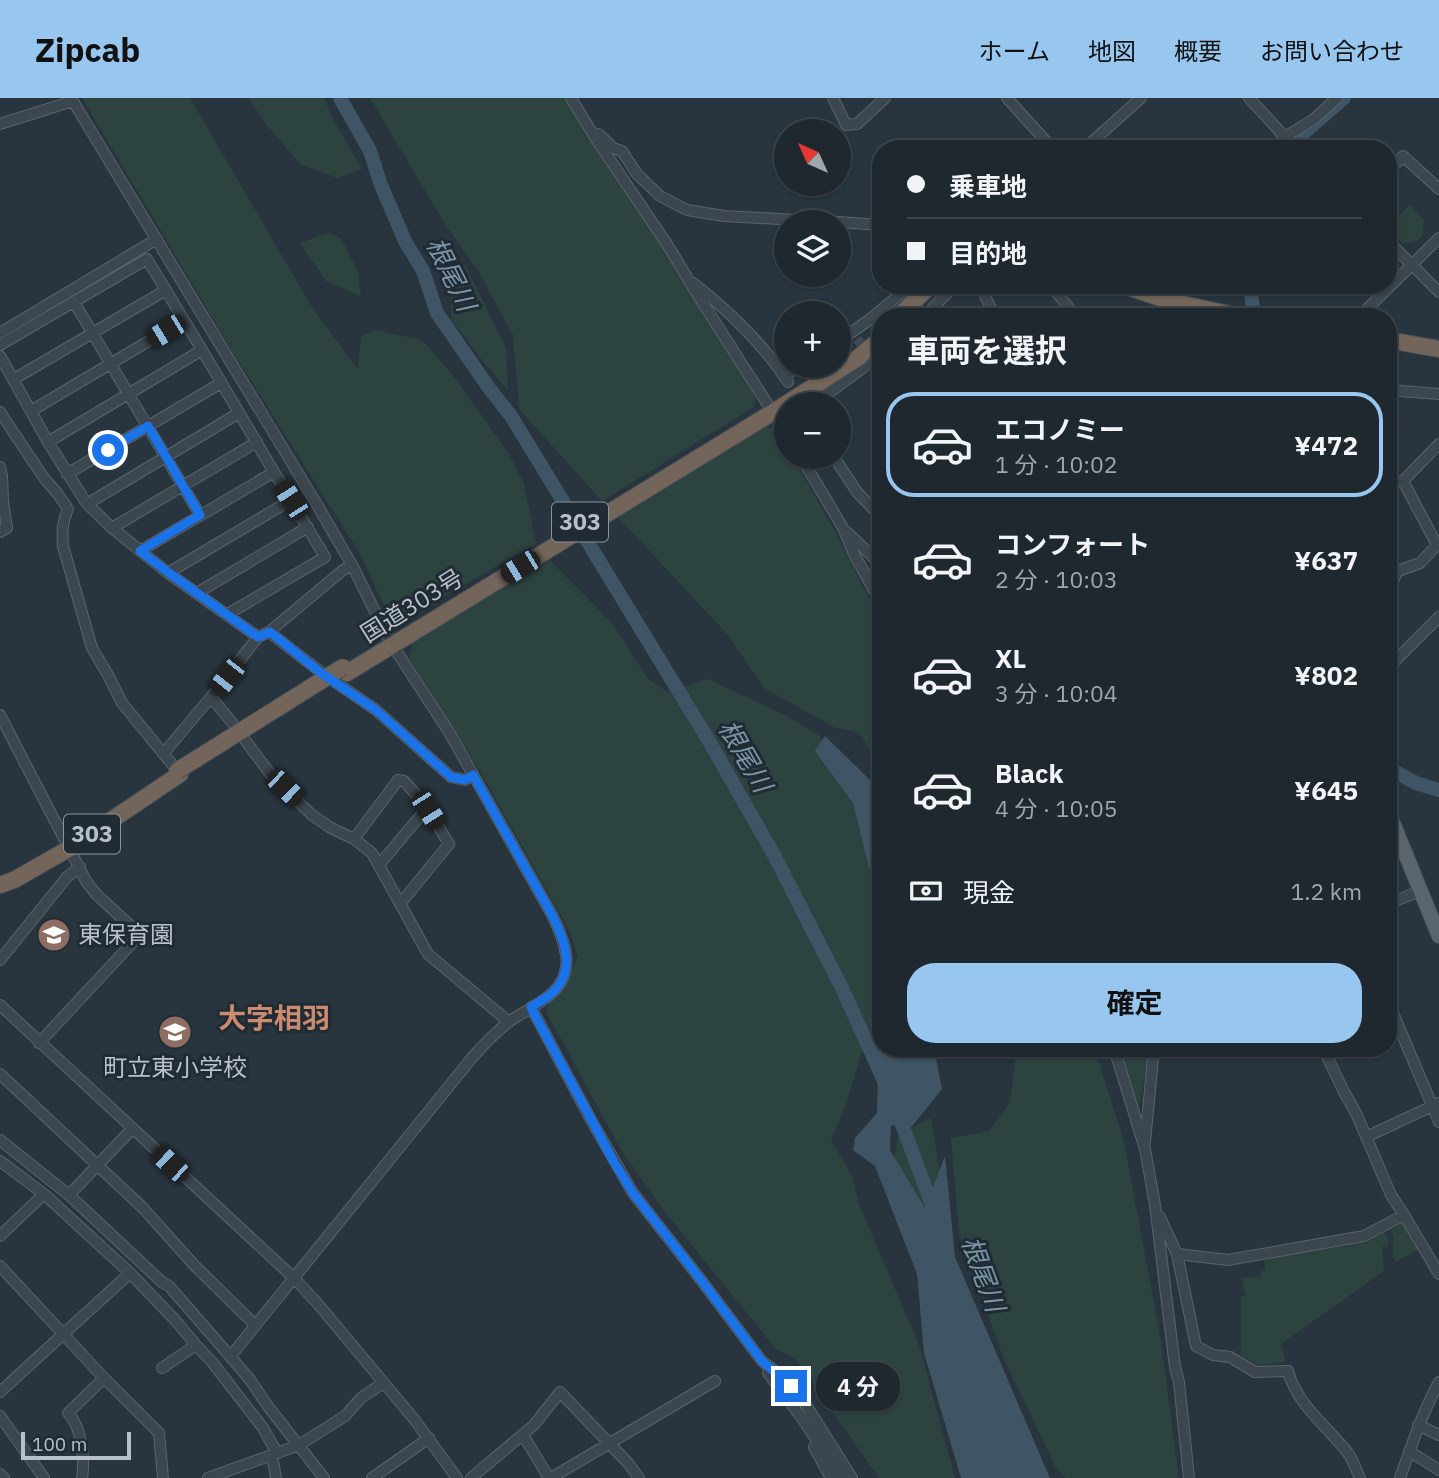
<!DOCTYPE html>
<html lang="ja">
<meta charset="utf-8">
<style>
body{margin:0;font-family:"IBM Plex Sans","Noto Sans JP",sans-serif;background:#2b343a;color:#f1f3f6;height:100vh;display:flex;flex-direction:column;font-size:26px;white-space:nowrap}
*{box-sizing:border-box;margin:0}
p{font-size:23px;color:#a1a6aa}
.icon{flex:none;width:38px;height:38px;fill:none;stroke:currentColor;stroke-width:2;stroke-linecap:round;stroke-linejoin:round}
.map{position:relative;flex:1;overflow:hidden}
.sheet{position:absolute;left:872px;top:210px;width:525px;height:749px;display:flex;flex-direction:column;background:#1e282e;border-radius:28px;box-shadow:0 2px 5px #0004,0 0 0 2px #3c444a}
.sheet>*{flex:none}
.top-card{position:absolute;left:872px;top:42px;width:525px;height:154px;border-radius:28px;box-shadow:0 2px 5px #0004,0 0 0 2px #3c444a;display:grid;align-content:center;height:154px;padding:0 35px;background:#1e282e}
.needle{width:46px;rotate:315deg}
.tools{position:absolute;left:774px;top:21px;display:grid;gap:14px}
.tools a{display:grid;place-items:center;width:77px;height:77px;border-radius:50%;background:#1e282e;box-shadow:0 2px 5px #0004,0 0 0 2px #3c444a;font-size:35px}
.scale{position:absolute;left:21px;bottom:18px;width:110px;box-sizing:border-box;padding-left:7px;border:4px solid #b8c1c9;border-top:0;font-size:19px;line-height:24px;white-space:nowrap;color:#b8c1c9;-webkit-text-stroke:5px #202b33;paint-order:stroke}
.end{position:absolute;width:32px;height:32px;margin:-16px;border:9px solid #1a73e8;background:#fff;box-shadow:0 0 0 4px #fff}
.from{border-radius:50%}
.bubble{position:absolute;height:49px;border-radius:24px;background:#1e282e;box-shadow:0 2px 5px #0004,0 0 0 2px #3c444a;font-size:23px;font-weight:700;line-height:49px;text-align:center}
.car{position:absolute;width:21px;height:42px;margin:-21px -10px;border-radius:9px;box-shadow:0 0 5px 2px #0007;background:linear-gradient(#222 24%,#8ab4d8 0 40%,#222 0 76%,#8ab4d8 0 86%,#222 0)}
.top-card b{display:flex;align-items:center;gap:24px;height:66px;font-size:26px}
.top-card b+b{border-top:2px solid #3c444a}
.top-card i{width:18px;height:18px;background:#f1f3f6}
ul{padding:0;list-style:none}
li{display:flex;align-items:center;gap:21px;height:105px;margin:0 14px 10px;padding:0 21px;border:4px solid transparent;border-radius:28px}
li div{flex:1}
li b{display:block;font-size:26px}
li em{font-style:normal;font-weight:700}
li.on{border-color:#97c6ef}
li>.icon{width:63px;height:63px;stroke-width:1.5}
h2{padding:0 35px;font-size:32px;line-height:84px}
.pay{display:flex;align-items:center;gap:18px;height:77px;padding:0 35px;font-size:26px}
.pay p{margin-inline-start:auto}
.action{display:flex;gap:14px;margin-top:auto;padding:14px 35px}
.action a{flex:1;height:80px;border-radius:28px;background:#97c6ef;color:#111;font-size:28px;font-weight:700;line-height:80px;text-align:center}
header{display:flex;align-items:center;gap:42px;box-sizing:border-box;height:98px;padding:0 35px;background:#97c6ef;color:#111}
header strong{font-size:33px}
nav{display:flex;gap:38px;margin-inline-start:auto;font-size:24px}
.map>svg:first-child{display:block}
.green{fill:#2d4340}
.water{fill:#3f5565}
.lines{fill:none;stroke-linecap:round;stroke-linejoin:round}
.river{stroke:#3f5565;stroke-width:14}
.minor-tunnel{stroke:#3e4a53;stroke-width:10;stroke-dasharray:10 5;stroke-linecap:butt}
.minor-casing{stroke:#59646c;stroke-width:12}
.major-casing{stroke:#48525a;stroke-width:16}
.highway-casing{stroke:#465159;stroke-width:18}
.minor{stroke:#3c464e;stroke-width:10}
.major{stroke:#5a656e;stroke-width:14}
.highway{stroke:#736559;stroke-width:16}
.highway-bridge-casing{stroke:#465159;stroke-width:18;stroke-linecap:butt}
.highway-bridge{stroke:#736559;stroke-width:16}
.route{stroke:#1a73e8;stroke-width:9}
.labels{text-anchor:middle;stroke-width:6;stroke-linejoin:round;paint-order:stroke}
.shield{fill:#202b33;stroke:#8a949c;stroke-width:2}
.shield-label{font-size:23px;font-weight:bold;fill:#b8c1c9}
.street-label{font-size:24px;fill:#b8c1c9;stroke:#202b33}
.poi-label{font-size:24px;fill:#b8c1c9;stroke:#202b33;text-anchor:start}
.water-label{font-size:26px;font-style:italic;fill:#7b96a9;stroke:#202b33}
.quarter-label{font-size:28px;font-weight:bold;fill:#cc8a70;stroke:#202b33}
</style>
<header>
<strong>Zipcab</strong>
<nav><a>ホーム</a><a>地図</a><a>概要</a><a>お問い合わせ</a></nav>
</header>
<div class="map">
<svg width="1439" height="1380" viewBox="0 0 1439 1380">
<rect width="100%" height="100%" fill="#28353e"/>
<path class="green" d="M82 0H190L313 211 358 271 361 238 376 232 422 242 452 276 509 356 524 386 536 446 402 522 388 517 361 457 234 256Z
M248 0H324L333 21 362 71 337 80 300 66 266 26Z
M370 0H565L659 138 755 298 754 309 602 403 519 311 513 237 478 173 447 129Z
M1410 107 1424 121 1423 137 1417 143 1403 146 1388 131V129Z
M328 135 341 140 358 174 361 198 327 184 300 145Z
M465 167 506 250 508 292 485 266 451 221 450 173Z
M763 328 777 331 786 346V359H793L837 437 880 522V672L860 635 836 630 764 590 727 536 616 417Z
M547 459 612 525 648 581 668 594 708 581 787 618 820 638 866 716 880 752V927L861 955 847 1004 831 1042 853 1080 858 1104 919 1247 955 1380H879L795 1260 776 1251 661 1109 621 1052 546 913 550 904 566 886 578 858 570 834 480 673 409 560 413 543Z
M1015 950H1093L1100 967 1124 1044 1160 1237 1179 1380H1066L1056 1370 1004 1261 959 1136 951 1040 989 1033 1010 1005 1016 958Z
M1120 950H1148L1149 955 1139 1012Z
M931 1020 946 1114 936 1188 889 1092 898 1037Z
M1403 1124 1419 1151 1396 1164 1393 1160V1137L1390 1133Z
M1384 1134 1387 1137 1388 1149H1382L1384 1173 1281 1246 1286 1264 1258 1267 1241 1258V1199L1246 1197 1241 1180 1261 1178V1173L1266 1172 1264 1160 1366 1145Z"/>
<path class="water" d="M825 638 870 682 880 705V844L874 789 853 705 815 653Z
M880 899V950H934L942 991 909 1032 891 1027 890 1052 925 1110 945 1058 955 1159 1050 1380H961L924 1255 917 1176 875 1068 853 1052 855 1040 877 1015Z"/>
<g class="lines">
<path class="river" d="M340 0 370 53 381 87 405 143 423 173 437 215 489 290 511 318 709 643 773 755 842 890 885 985
M1285 51 1344 0
M1250 187 1254 219
M1388 670 1416 685 1439 692
M897 1013 935 1115"/>
<path class="minor-tunnel" d="M857 241 871 257"/>
<defs>
<path id="minor" d="M71 0 316 405 352 467 389 542 449 634 552 817C565 843 577 873 551 896 539 907 523 914 510 923 496 934 483 947 471 961L234 1254 229 1257 251 1283 267 1307 324 1380
M571 0 596 41 667 146 699 199 786 335
M833 0 846 27 857 26 885 0
M1007 0 1053 51
M1249 0 1296 51
M0 26 73 3
M599 36 613 50 622 53 637 76 660 98 687 112 724 118 832 124
M1084 51 1141 0
M1272 51 1285 39 1314 21 1337 0
M1388 74 1403 58 1439 91
M838 124 880 127
M1388 143 1439 194
M693 185C727 211 765 248 788 284
M980 187 995 219
M1050 187 1077 219
M74 204 200 417
M924 219 955 187
M1359 219 1439 140
M0 235 157 141
M838 244 869 222 911 187
M0 247 147 161 202 252 48 344
M202 252 274 374
M0 258 48 344 87 406 112 430 168 475 258 539 269 534 343 472 352 467
M784 278 800 268
M14 281 166 192
M1388 292 1439 296
M814 306 880 257
M31 313 184 222
M0 314 44 380 58 396 68 411C62 424 62 435 63 448L92 550 108 577 122 605 180 676
M801 359 843 430 854 456 880 503
M834 359 857 394 880 418
M0 369 2 378 3 404 7 430 0 434
M67 376 221 285
M87 406 239 315
M112 430 257 344
M847 434 880 466
M140 453 274 374 291 402
M168 475 291 402 325 459 226 517
M1388 482 1394 481 1398 473 1420 465 1437 447 1403 383 1439 346
M197 495 308 429
M269 534 322 575 376 612 451 679 465 682 473 677
M1388 570 1439 519
M211 599 234 627 271 677 312 717 331 730 354 741 372 755 428 856 509 924
M0 617 86 783 96 796 135 832V842L39 945
M163 656 211 599 258 539
M354 741 398 682 404 683 426 708 449 746 400 806
M379 767 421 717 428 712
M1388 806 1420 793
M0 862 67 779 80 769
M1388 903 1439 1024
M0 907 294 1180 318 1206 414 1321 457 1380
M531 909 591 1022 633 1095 701 1182 762 1263 781 1278 806 1307 852 1380
M1113 950 1118 963 1145 1051 1155 1107 1175 1269 1179 1284 1189 1380
M1323 950 1344 994 1356 1015 1391 1097 1404 1117 1439 1176
M0 976 142 1109 195 1168 255 1227
M132 1031 69 1097 163 1185 169 1188 229 1257
M1366 1039 1439 1005
M0 1042 69 1097
M1145 1044 1154 950
M0 1063 44 1096 130 1175
M1160 1119 1177 1156 1196 1248 1213 1257 1230 1259 1255 1274 1288 1273C1297 1307 1327 1328 1348 1355 1353 1362 1356 1372 1360 1380
M0 1138 44 1096
M1177 1156 1228 1162 1364 1138 1404 1117
M0 1168 104 1280 159 1335 163 1380
M162 1270 196 1247 212 1264 263 1330 277 1355
M768 1275 804 1323 841 1380
M0 1294 130 1175 175 1222 196 1247
M0 1318 44 1380
M1418 1327 1439 1337
M523 1337 549 1380
M814 1349 831 1380
M1409 1353 1439 1372
M272 1357 276 1380
M0 1376 4 1380
M82 1380C85 1361 82 1329 68 1315L104 1280
M208 1380 299 1347 345 1318 361 1300 383 1285
M372 1380 429 1340
M471 1380 534 1327 560 1294 628 1365 639 1380
M551 1380 715 1283
M1400 1380C1412 1347 1422 1315 1439 1284"/>
<path id="major" d="M1388 713 1439 838"/>
<path id="highway" d="M1122 187 1169 203 1242 219
M898 219 931 187
M1388 242 1439 251
M347 575 783 308
M0 787 14 782 70 750 180 676"/>
</defs>
<use href="#minor" class="minor-casing"/>
<use href="#major" class="major-casing"/>
<use href="#highway" class="highway-casing"/>
<use href="#minor" class="minor"/>
<use href="#major" class="major"/>
<use href="#highway" class="highway"/>
<defs>
<path id="highway-bridge" d="M783 308 859 259 880 241
M177 673 343 569"/>
</defs>
<use href="#highway-bridge" class="highway-bridge-casing"/>
<use href="#highway-bridge" class="highway-bridge"/>
</g>
<g class="lines">
<path class="route" d="M108 352 148 328 200 417 140 453 169 475 258 539 270 534 321 575 376 612 451 679 465 682 473 677 552 817C565 843 577 873 551 896 545 901 537 905 531 909L537 921 614 1064 633 1095 701 1182 762 1263 791 1288"/>
</g>
<defs>
<symbol id="school-disc" viewBox="-11 -11 22 22"><circle r="9.5" fill="#8d6e63" stroke="#202b33"/><path d="M0-5L7-2L0 1L-7-2ZM-4 1L0 2.5L4 1V4Q0 6-4 4Z" fill="#fff"/></symbol>
</defs>
<g fill-rule="evenodd">
<use href="#school-disc" x="35" y="818" width="38" height="38"/>
<use href="#school-disc" x="156" y="915" width="38" height="38"/>
</g>
<g class="labels">
<g class="shield">
<rect x="552" y="404.5" width="56" height="39" rx="5"/>
<rect x="64" y="716.5" width="56" height="39" rx="5"/>
</g>
<g class="shield-label">
<text x="580" y="432">303</text>
<text x="92" y="744">303</text>
</g>
<g class="street-label">
<text transform="translate(412 508) rotate(-32)" y="8">国道303号</text>
</g>
<g class="poi-label">
<text x="78" y="845">東保育園</text>
<text x="175" y="978" text-anchor="middle">町立東小学校</text>
</g>
<g class="water-label">
<text transform="translate(451 176) rotate(64)" y="9">根尾川</text>
<text transform="translate(745 658) rotate(60)" y="9">根尾川</text>
<text transform="translate(983 1176) rotate(70)" y="9">根尾川</text>
</g>
<g class="quarter-label">
<text x="274" y="930">大字相羽</text>
</g>
</g>
</svg>
<div class="tools">
<a><svg class="needle" viewBox="-14 -14 28 28"><path d="M0-13l5 13h-10z" fill="#e53935"/><path d="M0 13l5-13h-10z" fill="#a1a6aa"/></svg></a>
<a><svg class="icon" aria-label="layers" viewBox="0 0 24 24"><path d="M12 4l9 5-9 5-9-5zM3 14l9 5 9-5"/></svg></a>
<a>+</a>
<a>−</a>
</div>
<div class="scale">100 m</div>
<i class="end from" style="left:108px;top:352px"></i>
<i class="end" style="left:791px;top:1288px"></i>
<div class="bubble" style="left:816px;top:1264px;width:84px">4 分</div>
<i class="car" style="left:166px;top:233px;rotate:239deg"></i>
<i class="car" style="left:291px;top:402px;rotate:327deg"></i>
<i class="car" style="left:520px;top:469px;rotate:239deg"></i>
<i class="car" style="left:227px;top:579px;rotate:218deg"></i>
<i class="car" style="left:285px;top:690px;rotate:134deg"></i>
<i class="car" style="left:428px;top:712px;rotate:148deg"></i>
<i class="car" style="left:170px;top:1066px;rotate:313deg"></i>
<div class="top-card">
<b><i class="from"></i>乗車地</b>
<b><i></i>目的地</b>
</div>
<section class="sheet">
<h2>車両を選択</h2>
<ul>
<li class="on"><svg class="icon" aria-label="car" viewBox="0 0 24 24"><path d="M5 17H2v-5l4-1 3-4h7l3 4 3 1v5h-3M9 17h6M6 11h13"/><circle cx="7" cy="17" r="2"/><circle cx="17" cy="17" r="2"/></svg><div><b>エコノミー</b><p>1 分 · 10:02</p></div><em>¥472</em></li>
<li><svg class="icon" aria-label="car" viewBox="0 0 24 24"><path d="M5 17H2v-5l4-1 3-4h7l3 4 3 1v5h-3M9 17h6M6 11h13"/><circle cx="7" cy="17" r="2"/><circle cx="17" cy="17" r="2"/></svg><div><b>コンフォート</b><p>2 分 · 10:03</p></div><em>¥637</em></li>
<li><svg class="icon" aria-label="car" viewBox="0 0 24 24"><path d="M5 17H2v-5l4-1 3-4h7l3 4 3 1v5h-3M9 17h6M6 11h13"/><circle cx="7" cy="17" r="2"/><circle cx="17" cy="17" r="2"/></svg><div><b>XL</b><p>3 分 · 10:04</p></div><em>¥802</em></li>
<li><svg class="icon" aria-label="car" viewBox="0 0 24 24"><path d="M5 17H2v-5l4-1 3-4h7l3 4 3 1v5h-3M9 17h6M6 11h13"/><circle cx="7" cy="17" r="2"/><circle cx="17" cy="17" r="2"/></svg><div><b>Black</b><p>4 分 · 10:05</p></div><em>¥645</em></li>
</ul>
<div class="pay"><svg class="icon" aria-label="cash" viewBox="0 0 24 24"><path d="M3 7h18v10H3z"/><circle cx="12" cy="12" r="2"/></svg>現金<p>1.2 km</p></div>
<div class="action"><a>確定</a></div>
</section>
</div>
